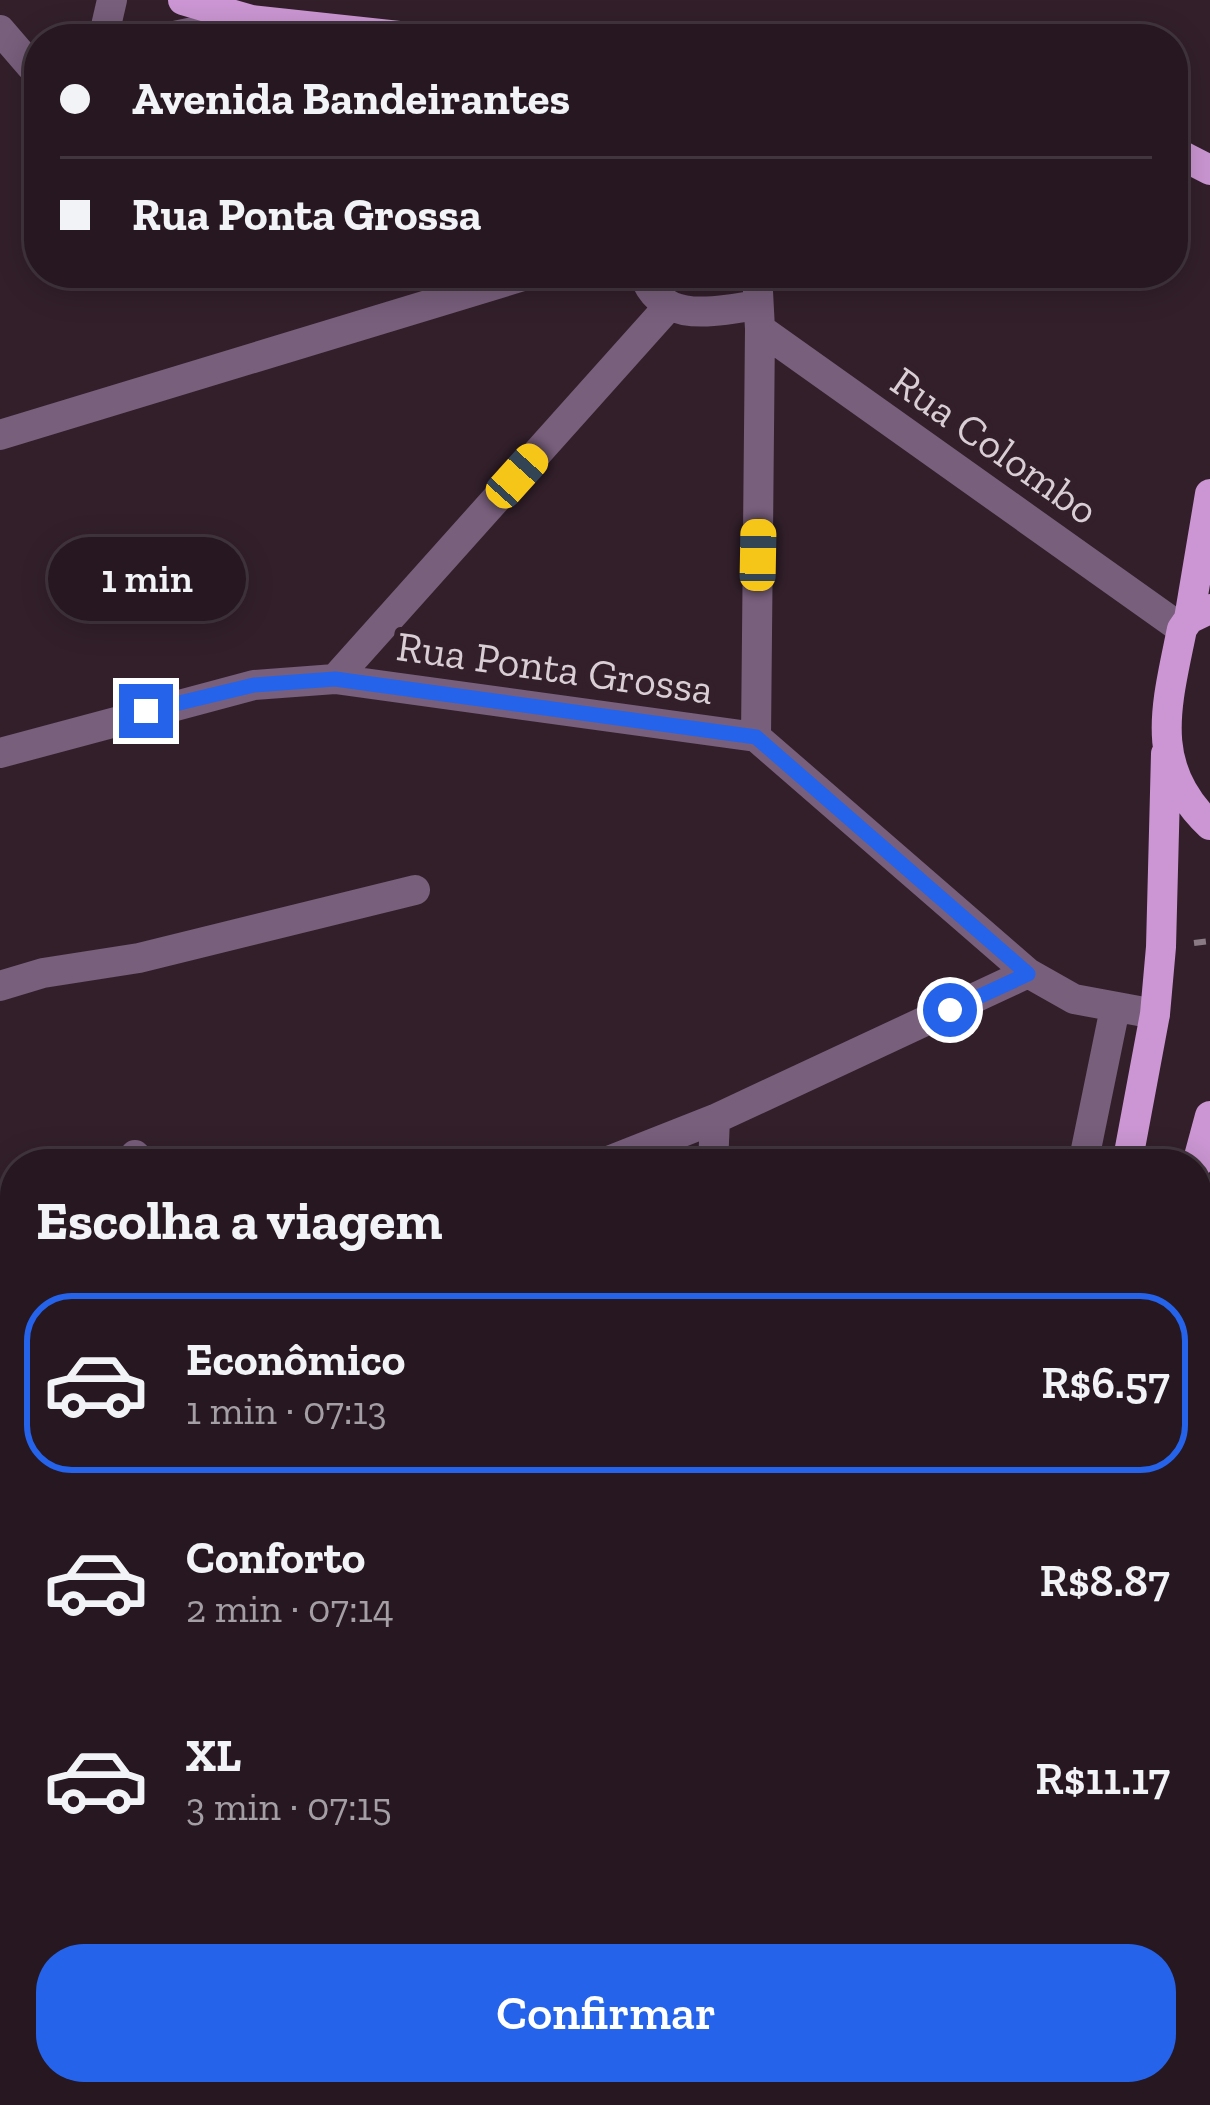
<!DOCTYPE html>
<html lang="pt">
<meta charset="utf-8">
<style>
body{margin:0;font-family:"Zilla Slab",serif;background:#32242d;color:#f1f3f6;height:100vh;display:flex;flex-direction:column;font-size:45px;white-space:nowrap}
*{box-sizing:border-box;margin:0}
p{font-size:39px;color:#a49fa5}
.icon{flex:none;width:66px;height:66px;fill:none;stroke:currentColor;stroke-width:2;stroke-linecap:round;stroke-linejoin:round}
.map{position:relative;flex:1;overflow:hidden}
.details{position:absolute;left:0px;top:1149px;width:1212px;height:957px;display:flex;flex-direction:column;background:#261720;border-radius:48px 48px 0 0;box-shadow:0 6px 30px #0003,0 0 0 3px #42363e}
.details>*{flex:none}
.top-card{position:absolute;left:24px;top:24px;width:1164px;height:264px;border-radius:48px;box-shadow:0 6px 30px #0003,0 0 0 3px #42363e;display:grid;align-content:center;height:264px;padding:0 36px;background:#261720}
.end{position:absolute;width:54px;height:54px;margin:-27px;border:15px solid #2563eb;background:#fff;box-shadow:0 0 0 6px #fff}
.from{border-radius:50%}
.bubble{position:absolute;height:84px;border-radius:42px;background:#261720;box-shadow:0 6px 30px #0003,0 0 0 3px #42363e;font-size:39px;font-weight:600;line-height:84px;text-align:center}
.car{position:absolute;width:36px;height:72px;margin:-36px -18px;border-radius:15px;box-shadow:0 0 9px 3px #0007;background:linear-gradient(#f5c518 24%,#345 0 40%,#f5c518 0 76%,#345 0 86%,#f5c518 0)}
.top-card b{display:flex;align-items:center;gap:42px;height:114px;font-size:45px}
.top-card b+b{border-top:3px solid #42363e}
.top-card i{width:30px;height:30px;background:#f1f3f6}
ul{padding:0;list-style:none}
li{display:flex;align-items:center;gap:36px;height:180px;margin:0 24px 18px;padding:0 12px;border:6px solid transparent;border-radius:48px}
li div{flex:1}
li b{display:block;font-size:45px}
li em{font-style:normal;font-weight:600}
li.selected{border-color:#2563eb}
li>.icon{width:108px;height:108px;stroke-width:1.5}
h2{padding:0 36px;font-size:54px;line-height:144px}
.primary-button{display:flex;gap:24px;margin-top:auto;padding:24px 36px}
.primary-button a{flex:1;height:138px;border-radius:48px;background:#2563eb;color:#fff;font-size:48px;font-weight:600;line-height:138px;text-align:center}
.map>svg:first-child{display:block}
.green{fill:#6e3330}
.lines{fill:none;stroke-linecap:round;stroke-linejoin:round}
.path{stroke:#897a83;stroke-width:6;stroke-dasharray:12 6;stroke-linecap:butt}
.minor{stroke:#785f7c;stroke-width:30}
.major{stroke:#cb96d3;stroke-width:30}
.route{stroke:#2563eb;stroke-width:15}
.labels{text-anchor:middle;stroke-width:12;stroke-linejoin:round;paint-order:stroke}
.street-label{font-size:42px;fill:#daced5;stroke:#321f2a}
</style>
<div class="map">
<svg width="1210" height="2105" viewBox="0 0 1210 2105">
<rect width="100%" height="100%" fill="#321f2a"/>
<path class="green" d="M15 1685V1830L0 1839V1713Z"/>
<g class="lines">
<path class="path" d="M1194 943 1210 941"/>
<path class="minor" d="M0 30 31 66
M103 39 112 0
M160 39 251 20
M643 273C662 326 714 311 758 305
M760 329 1182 629
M0 435 533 273
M335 679 668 307
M756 737 760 329 757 273
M0 753 254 685 335 679 756 737 1028 973 1074 999 1155 1014
M0 986 43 973 139 958 415 890
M135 1155 144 1164
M601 1164 715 1119 1028 973
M713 1164 715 1119
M1083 1164 1115 1008
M0 1526 15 1536
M1197 1539 1210 1437
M0 1643 15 1613
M0 1908 15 1898
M1197 1938 1210 1979
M1197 2043 1210 2030
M1043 2091 1048 2105
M281 2105 282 2091
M634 2105 677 2091"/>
<path class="major" d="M183 0 251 20 427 39
M1173 151 1210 170
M1210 609 1189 619 1182 629C1167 704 1147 766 1210 825
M1189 619 1210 494
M1127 1164 1155 1014 1161 947 1166 754
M1197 1164 1210 1116
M1085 2091 1090 2105
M1144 2091 1150 2105"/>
</g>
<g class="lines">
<path class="route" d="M146 711 254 685 335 679 756 737 1028 974 950 1010"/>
</g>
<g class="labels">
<g class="street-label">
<text transform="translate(995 445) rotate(35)" y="15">Rua Colombo</text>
<text transform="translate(555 667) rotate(8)" y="15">Rua Ponta Grossa</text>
</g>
</g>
</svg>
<i class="end from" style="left:950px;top:1010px"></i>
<i class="end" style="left:146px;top:711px"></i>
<div class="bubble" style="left:48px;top:537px;width:198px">1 min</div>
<i class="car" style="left:517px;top:476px;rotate:42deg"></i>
<i class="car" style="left:758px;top:555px;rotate:1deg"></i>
<div class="top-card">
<b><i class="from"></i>Avenida Bandeirantes</b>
<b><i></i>Rua Ponta Grossa</b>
</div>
<section class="details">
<h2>Escolha a viagem</h2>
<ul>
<li class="selected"><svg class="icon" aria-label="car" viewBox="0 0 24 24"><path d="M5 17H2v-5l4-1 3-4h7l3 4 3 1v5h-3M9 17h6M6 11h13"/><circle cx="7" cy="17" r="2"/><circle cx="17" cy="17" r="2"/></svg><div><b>Econômico</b><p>1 min · 07:13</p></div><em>R$6.57</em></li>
<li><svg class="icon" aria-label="car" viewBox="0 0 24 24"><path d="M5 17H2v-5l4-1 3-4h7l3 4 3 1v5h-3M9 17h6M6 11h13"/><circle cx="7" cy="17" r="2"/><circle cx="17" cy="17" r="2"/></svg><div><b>Conforto</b><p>2 min · 07:14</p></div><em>R$8.87</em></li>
<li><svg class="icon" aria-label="car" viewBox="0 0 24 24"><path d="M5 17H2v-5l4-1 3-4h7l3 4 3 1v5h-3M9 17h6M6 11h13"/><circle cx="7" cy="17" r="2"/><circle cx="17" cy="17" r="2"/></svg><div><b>XL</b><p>3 min · 07:15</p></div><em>R$11.17</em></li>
</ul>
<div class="primary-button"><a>Confirmar</a></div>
</section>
</div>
